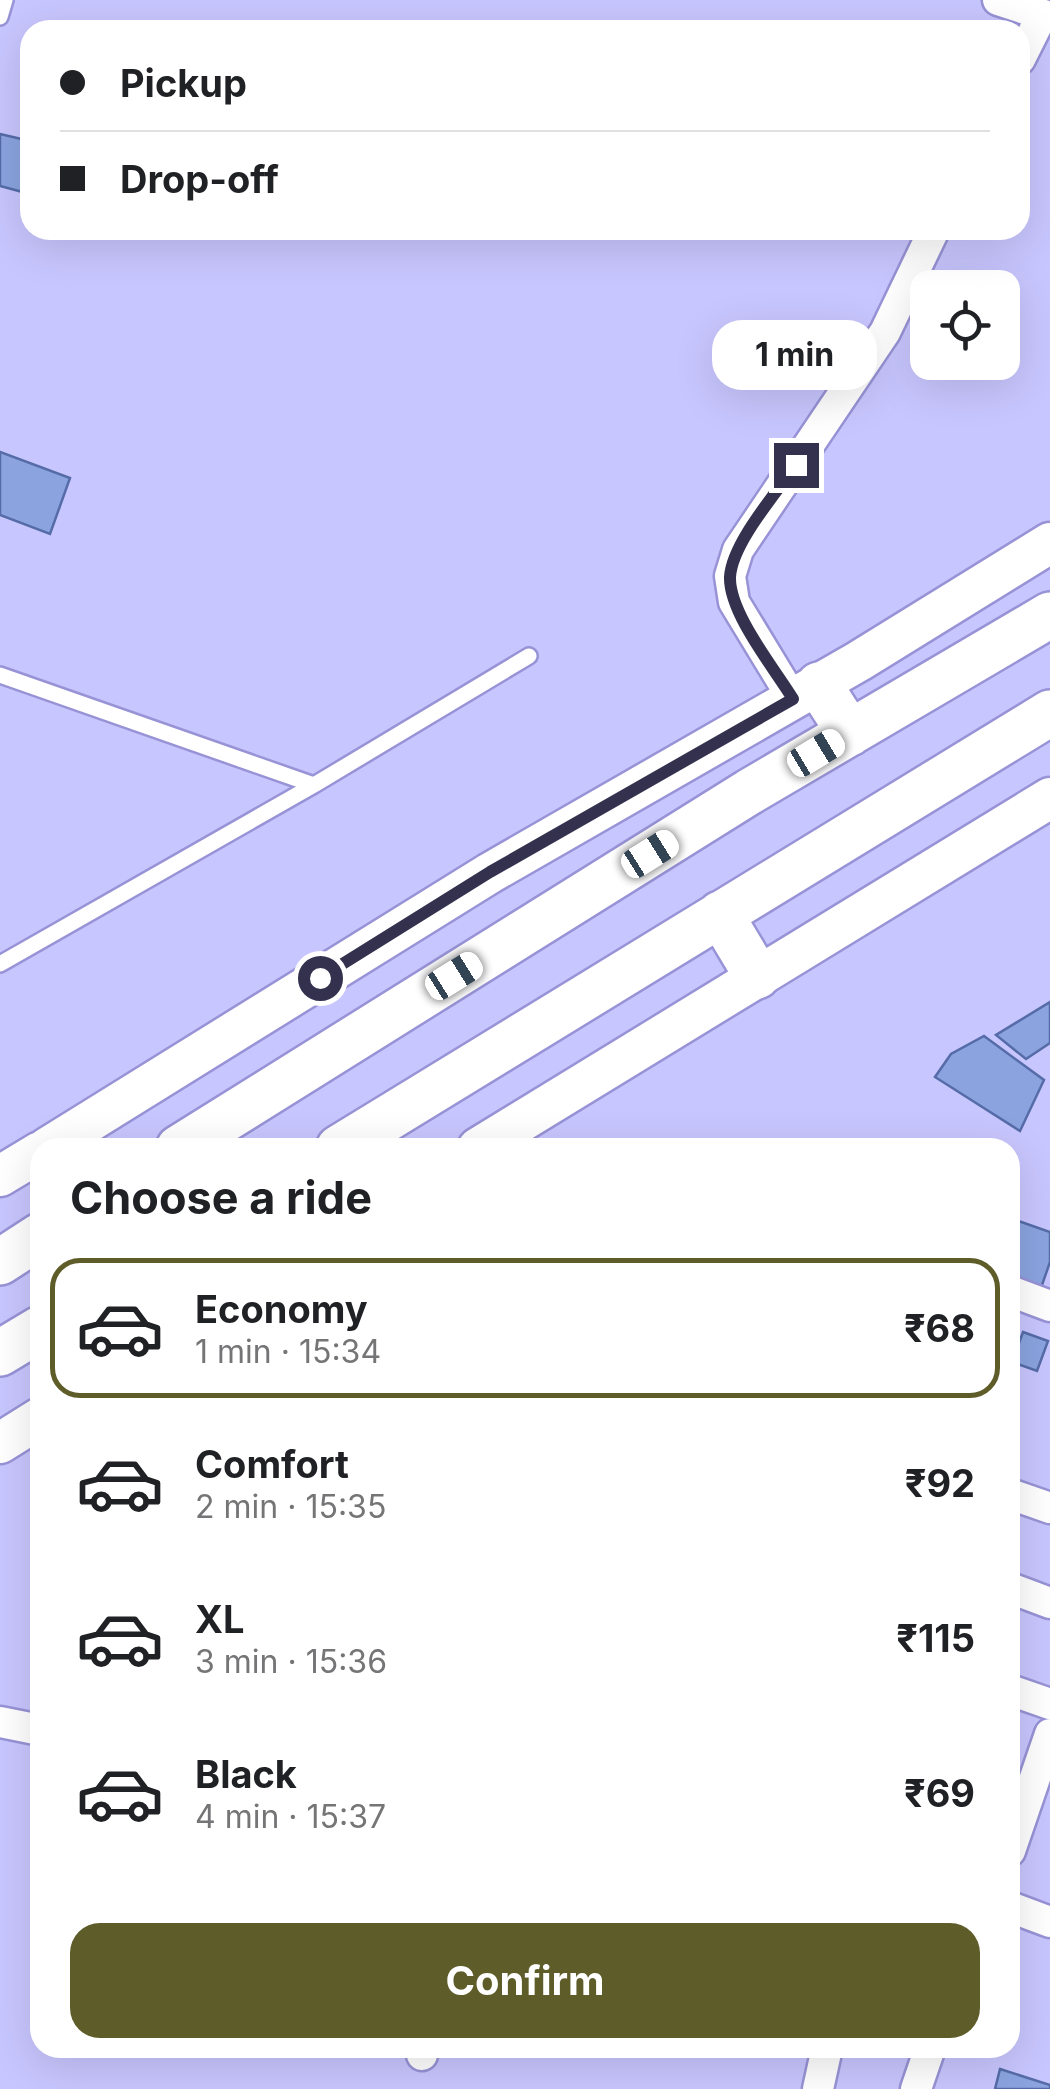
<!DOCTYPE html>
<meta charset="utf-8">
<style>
body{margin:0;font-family:Inter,sans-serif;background:#f6f6f6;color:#202124;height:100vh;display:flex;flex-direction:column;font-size:38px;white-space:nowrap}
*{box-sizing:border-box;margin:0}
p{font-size:32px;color:#757577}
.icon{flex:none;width:55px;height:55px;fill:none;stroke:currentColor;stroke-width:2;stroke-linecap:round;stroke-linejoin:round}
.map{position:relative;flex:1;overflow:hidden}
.details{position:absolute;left:30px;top:1138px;width:990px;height:920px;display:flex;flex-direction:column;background:#fff;border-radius:30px;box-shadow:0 10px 40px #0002}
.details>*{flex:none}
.guide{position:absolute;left:20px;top:20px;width:1010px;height:220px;border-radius:30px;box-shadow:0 10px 40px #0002;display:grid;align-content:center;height:220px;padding:0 40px;background:#fff}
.buttons{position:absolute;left:910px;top:270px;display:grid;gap:20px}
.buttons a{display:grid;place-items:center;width:110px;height:110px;border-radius:20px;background:#fff;box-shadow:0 10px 40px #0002;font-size:50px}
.end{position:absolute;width:45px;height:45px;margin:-22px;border:12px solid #33314d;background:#fff;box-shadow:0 0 0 5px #fff}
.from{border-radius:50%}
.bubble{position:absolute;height:70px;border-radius:30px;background:#fff;box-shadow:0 10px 40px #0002;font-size:32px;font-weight:700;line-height:70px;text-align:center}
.car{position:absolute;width:30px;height:60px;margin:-30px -15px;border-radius:12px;box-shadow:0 0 8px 2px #0007;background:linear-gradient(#fff 24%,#345 0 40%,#fff 0 76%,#345 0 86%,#fff 0)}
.guide b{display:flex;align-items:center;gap:35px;height:95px;font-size:38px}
.guide b+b{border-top:2px solid #e0e0e0}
.guide i{width:25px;height:25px;background:#202124}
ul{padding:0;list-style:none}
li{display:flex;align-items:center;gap:30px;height:140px;margin:0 20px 15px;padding:0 20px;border:5px solid transparent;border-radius:30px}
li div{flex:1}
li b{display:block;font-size:38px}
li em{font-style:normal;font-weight:700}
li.current{border-color:#5e5c29}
li>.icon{width:90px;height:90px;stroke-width:1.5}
h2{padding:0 40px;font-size:45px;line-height:120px}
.cta{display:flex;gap:20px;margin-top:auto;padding:20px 40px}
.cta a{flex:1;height:115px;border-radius:30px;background:#5e5c29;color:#fff;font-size:40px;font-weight:700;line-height:115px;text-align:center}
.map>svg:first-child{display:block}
.building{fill:#8ba4e0;stroke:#556ca8;stroke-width:2.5}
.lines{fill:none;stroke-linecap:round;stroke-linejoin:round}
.service-casing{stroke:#9893d6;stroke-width:20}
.minor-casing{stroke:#9893d6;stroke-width:35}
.tertiary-casing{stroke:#9893d6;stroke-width:45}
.secondary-casing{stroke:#9893d6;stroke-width:50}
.service{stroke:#fff;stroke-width:15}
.minor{stroke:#fff;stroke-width:30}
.tertiary{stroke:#fff;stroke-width:40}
.secondary{stroke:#fff;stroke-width:45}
.route{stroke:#33314d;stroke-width:12}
</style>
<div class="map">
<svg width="1050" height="2089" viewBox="0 0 1050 2089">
<rect width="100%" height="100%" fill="#c8c6fe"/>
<path class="building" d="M0 134 30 141V194L0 186Z
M0 452 70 478 50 534 0 515Z
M1050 1002V1043L1026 1059 996 1035Z
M984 1036 1044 1080 1020 1131 935 1077 951 1054Z
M1010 1218 1050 1232V1262L1041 1288 1010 1277Z
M1023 1332 1048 1341 1037 1371 1012 1362Z
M776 2048H821L818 2059Z
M1000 2069 1050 2085V2089H995Z"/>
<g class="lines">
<defs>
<path id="service" d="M0 17 5 0
M0 675 314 785
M0 964 314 785 529 656"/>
<path id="minor" d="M998 0 1050 17
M1020 59 1042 15
M793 699 734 602 730 576 738 550 885 332 934 230
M1010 1291 1050 1306
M1010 1494 1050 1508
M1010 1588 1050 1603
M1010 1690 1050 1704
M0 1722 40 1730
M1010 1851 1050 1734
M1010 1907 1050 1922
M422 2055 423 2048
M818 2089 827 2048
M916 2089 930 2048"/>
<path id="tertiary" d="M47 1148 490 873 859 661 1050 543
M478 1148 1050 798
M0 1176 40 1152
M0 1443 40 1418"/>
<path id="secondary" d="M819 685 850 733
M720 914 757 976
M179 1148 749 792 1050 615
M339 1148 1050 713
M0 1262 40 1236
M0 1353 40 1329"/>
</defs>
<use href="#service" class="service-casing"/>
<use href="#minor" class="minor-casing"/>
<use href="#tertiary" class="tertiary-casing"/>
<use href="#secondary" class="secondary-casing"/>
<use href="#service" class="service"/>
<use href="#minor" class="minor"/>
<use href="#tertiary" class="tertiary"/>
<use href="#secondary" class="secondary"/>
</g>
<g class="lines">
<path class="route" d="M320 978 490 872 793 699C774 668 729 613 730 577 732 543 777 492 796 465"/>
</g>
</svg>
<div class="buttons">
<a><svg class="icon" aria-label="locate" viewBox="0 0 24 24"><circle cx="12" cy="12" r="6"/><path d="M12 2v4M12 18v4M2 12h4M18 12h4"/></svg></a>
</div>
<i class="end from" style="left:320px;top:978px"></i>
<i class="end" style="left:796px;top:465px"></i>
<div class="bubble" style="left:712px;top:320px;width:165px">1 min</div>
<i class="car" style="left:816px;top:753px;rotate:59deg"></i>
<i class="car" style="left:650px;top:854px;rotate:58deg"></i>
<i class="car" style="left:454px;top:976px;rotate:58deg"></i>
<div class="guide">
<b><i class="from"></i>Pickup</b>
<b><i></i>Drop-off</b>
</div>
<section class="details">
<h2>Choose a ride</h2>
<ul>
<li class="current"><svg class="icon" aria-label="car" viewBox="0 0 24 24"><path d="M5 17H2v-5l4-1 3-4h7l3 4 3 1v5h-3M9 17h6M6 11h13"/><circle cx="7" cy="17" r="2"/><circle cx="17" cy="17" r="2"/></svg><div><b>Economy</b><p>1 min · 15:34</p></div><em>₹68</em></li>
<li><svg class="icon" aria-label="car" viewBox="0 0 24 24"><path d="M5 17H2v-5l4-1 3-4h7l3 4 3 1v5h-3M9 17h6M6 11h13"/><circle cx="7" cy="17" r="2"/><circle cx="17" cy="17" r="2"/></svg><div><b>Comfort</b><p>2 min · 15:35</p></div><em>₹92</em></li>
<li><svg class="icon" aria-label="car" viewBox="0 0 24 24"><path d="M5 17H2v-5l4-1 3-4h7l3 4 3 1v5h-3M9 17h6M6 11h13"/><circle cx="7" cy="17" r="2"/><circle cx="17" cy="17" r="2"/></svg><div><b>XL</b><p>3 min · 15:36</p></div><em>₹115</em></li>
<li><svg class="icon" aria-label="car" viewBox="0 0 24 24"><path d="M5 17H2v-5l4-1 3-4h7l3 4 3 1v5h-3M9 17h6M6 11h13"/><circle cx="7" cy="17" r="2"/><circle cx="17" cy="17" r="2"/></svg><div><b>Black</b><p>4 min · 15:37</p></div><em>₹69</em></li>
</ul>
<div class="cta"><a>Confirm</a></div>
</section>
</div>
